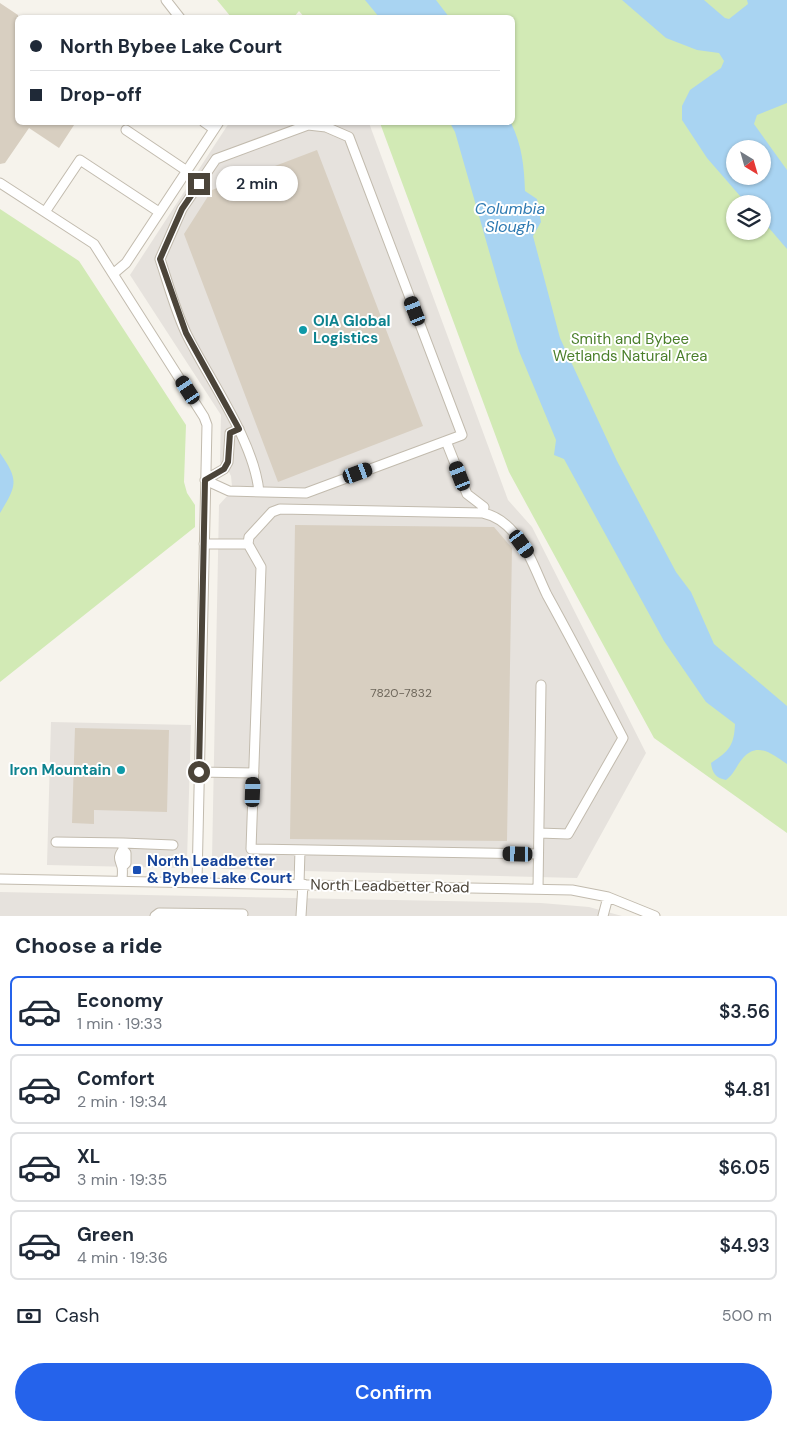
<!DOCTYPE html>
<meta charset="utf-8">
<style>
body{margin:0;font-family:"DM Sans",sans-serif;background:#f2f2f3;color:#1f2937;height:100vh;display:flex;flex-direction:column;font-size:19px;white-space:nowrap}
*{box-sizing:border-box;margin:0}
p{font-size:16px;color:#747a83}
.icon{flex:none;width:28px;height:28px;fill:none;stroke:currentColor;stroke-width:2;stroke-linecap:round;stroke-linejoin:round}
.map{position:relative;height:916px;overflow:hidden}
.drawer{display:flex;flex-direction:column;background:#fff;flex:1}
.drawer>*{flex:none}
.top-card{position:absolute;left:15px;top:15px;width:500px;height:110px;border-radius:8px;box-shadow:0 1px 4px #0004;display:grid;align-content:center;height:110px;padding:0 15px;background:#fff}
.needle{width:32px;rotate:143deg}
.buttons{position:absolute;left:726px;top:140px;display:grid;gap:10px}
.buttons a{display:grid;place-items:center;width:45px;height:45px;border-radius:50%;background:#fff;box-shadow:0 1px 4px #0004;font-size:25px}
.end{position:absolute;width:22px;height:22px;margin:-11px;border:6px solid #4b4439;background:#fff;box-shadow:0 0 0 2px #fff}
.from{border-radius:50%}
.bubble{position:absolute;height:35px;border-radius:18px;background:#fff;box-shadow:0 1px 4px #0004;font-size:16px;font-weight:600;line-height:35px;text-align:center}
.car{position:absolute;width:15px;height:30px;margin:-15px -8px;border-radius:6px;box-shadow:0 0 4px 1px #0007;background:linear-gradient(#222 24%,#8ab4d8 0 40%,#222 0 76%,#8ab4d8 0 86%,#222 0)}
.top-card b{display:flex;align-items:center;gap:18px;height:48px;font-size:19px}
.top-card b+b{border-top:1px solid #e0e1e3}
.top-card i{width:12px;height:12px;background:#1f2937}
ul{padding:0;list-style:none}
li{display:flex;align-items:center;gap:15px;height:70px;margin:0 10px 8px;padding:0 5px;border:2px solid #e0e1e3;border-radius:8px}
li div{flex:1}
li b{display:block;font-size:19px}
li em{font-style:normal;font-weight:600}
li.current{border-color:#2563eb}
li>.icon{width:45px;height:45px;stroke-width:1.5}
h2{padding:0 15px;font-size:22px;line-height:60px}
.pay{display:flex;align-items:center;gap:12px;height:55px;padding:0 15px;font-size:19px}
.pay p{margin-inline-start:auto}
.button{display:flex;gap:10px;margin-top:auto;padding:10px 15px}
.button a{flex:1;height:58px;border-radius:30px;background:#2563eb;color:#fff;font-size:20px;font-weight:600;line-height:58px;text-align:center}
.map>svg:first-child{display:block}
.industrial{fill:#e6e2dd}
.green{fill:#d2eab5;fill-rule:evenodd}
.water{fill:#a9d4f2;fill-rule:evenodd}
.building{fill:#d8cfc1}
.lines{fill:none;stroke-linecap:round;stroke-linejoin:round}
.minor-casing{stroke:#c2bbae;stroke-width:11}
.minor{stroke:#fff;stroke-width:9}
.route{stroke:#4b4439;stroke-width:6}
.culture-dot{fill:#0f9aa8;stroke:#fff;stroke-width:2}
.transit-dot{fill:#1a4fb4;stroke:#fff;stroke-width:2}
.labels{text-anchor:middle;stroke-width:4;stroke-linejoin:round;paint-order:stroke}
.number-label{font-size:12px;fill:#6e675b}
.culture-label{font-size:15px;font-weight:bold;fill:#0d838f;stroke:#fff;text-anchor:start}
.park-label{font-size:15px;fill:#4a7f2a;stroke:#fff}
.transit-label{font-size:15px;font-weight:bold;fill:#164399;stroke:#fff;text-anchor:start}
.street-label{font-size:15px;fill:#4b4439;stroke:#fff}
.water-label{font-size:16px;font-style:italic;fill:#2e7ab2;stroke:#fff}
</style>
<div class="map">
<svg width="787" height="916" viewBox="0 0 787 916">
<rect width="100%" height="100%" fill="#f6f3ec"/>
<path class="industrial" d="M229 123H369L508 500 532 527 646 753 577 878 223 869 216 866 213 863 212 859 219 505 228 495 232 486 231 476 228 470 220 462 221 415 130 275Z
M51 722 191 725 187 860 184 865 177 868 47 865Z
M0 892 541 903 589 907 622 916H0Z"/>
<path class="green" d="M217 0H787V833L654 738 509 472 380 123 512 122V18H305L299 11 294 17H231ZM735 149H762V176H735ZM735 204H762V231H735Z
M0 209 79 261 186 425 184 482 187 493 195 505V527L0 682Z"/>
<path class="water" d="M365 0H436L449 17H379Z
M622 0H704L725 18 729 19 748 4 747 0H787V103L757 115 754 124 787 170V249L763 221 762 204H747L707 158 682 120V106L690 90 721 68 724 61 719 53 697 50 666 38ZM735 149H762V176H735Z
M450 123H511C522 145 524 166 525 191L537 199 541 222 533 236 560 338 617 461 676 572 691 592 714 644 787 706V764C773 755 758 741 743 758 736 766 735 773 726 780 716 778 712 773 711 763 729 751 734 746 735 724L706 702 664 641 564 459 554 455 556 440 519 351 499 286 455 132Z
M0 453C19 480 17 485 0 513Z"/>
<path class="building" d="M0 3 18 15V122H76L59 148 29 128 5 163 0 164Z
M317 150 423 426 278 482 184 234 212 190Z
M295 525 494 527 512 548 507 841 290 839Z
M75 728 169 730 167 812 94 810V824L72 823Z"/>
<g class="lines">
<defs>
<path id="minor" d="M166 0 180 18
M204 122 214 129
M126 130 187 171
M0 183 94 244 113 274
M45 212 80 160 159 212
M446 441 467 494 484 507 483 513
M205 480 229 491 306 493 462 435 349 137 326 127 308 125 216 159 182 209 160 259C168 283 176 313 187 335 210 381 254 441 259 492
M205 480 224 469 228 462 230 433 239 429
M204 544H248
M199 772 254 773
M56 842 123 843V850
M123 843 173 845
M538 854 251 849 261 567 248 544 249 537 272 512 280 509 483 513C497 516 506 523 515 534 530 552 537 574 547 595 573 642 598 690 623 738L568 834 539 833
M122 867 126 863V853L123 850C117 858 120 859 122 867 123 871 122 877 122 881
M0 879 572 890 608 897 655 916
M197 882 207 425 204 417 113 274 126 263 219 122
M299 884 300 850
M538 889 541 685
M155 916 159 913 243 914
M301 916 303 884
M603 916 608 897"/>
</defs>
<use href="#minor" class="minor-casing"/>
<use href="#minor" class="minor"/>
</g>
<g class="lines">
<path class="route" d="M199 184 182 209 160 259 186 333 239 429 230 433 228 462 224 469 205 480 199 772"/>
</g>
<g class="culture-dot">
<circle cx="303" cy="330" r="5"/>
<circle cx="121" cy="770" r="5"/>
</g>
<rect class="transit-dot" x="132" y="865" width="10" height="10" rx="2.5"/>
<g class="labels">
<g class="number-label">
<text x="401" y="697">7820-7832</text>
</g>
<g class="culture-label">
<text x="313" y="326">OIA Global<tspan x="313" dy="17">Logistics</tspan></text>
<text x="111" y="775" text-anchor="end">Iron Mountain</text>
</g>
<g class="park-label">
<text x="630" y="344">Smith and Bybee<tspan x="630" dy="17">Wetlands Natural Area</tspan></text>
</g>
<g class="transit-label">
<text x="147" y="866">North Leadbetter<tspan x="147" dy="17">&amp; Bybee Lake Court</tspan></text>
</g>
<g class="street-label">
<text transform="translate(390 886) rotate(1)" y="5">North Leadbetter Road</text>
</g>
<g class="water-label">
<text x="510" y="214">Columbia<tspan x="510" dy="18">Slough</tspan></text>
</g>
</g>
</svg>
<div class="buttons">
<a><svg class="needle" viewBox="-14 -14 28 28"><path d="M0-13l5 13h-10z" fill="#e53935"/><path d="M0 13l5-13h-10z" fill="#747a83"/></svg></a>
<a><svg class="icon" aria-label="layers" viewBox="0 0 24 24"><path d="M12 4l9 5-9 5-9-5zM3 14l9 5 9-5"/></svg></a>
</div>
<i class="end from" style="left:199px;top:772px"></i>
<i class="end" style="left:199px;top:184px"></i>
<div class="bubble" style="left:216px;top:166px;width:82px">2 min</div>
<i class="car" style="left:415px;top:311px;rotate:339deg"></i>
<i class="car" style="left:188px;top:390px;rotate:327deg"></i>
<i class="car" style="left:358px;top:473px;rotate:70deg"></i>
<i class="car" style="left:460px;top:476px;rotate:339deg"></i>
<i class="car" style="left:522px;top:544px;rotate:144deg"></i>
<i class="car" style="left:253px;top:792px;rotate:2deg"></i>
<i class="car" style="left:518px;top:854px;rotate:271deg"></i>
<div class="top-card">
<b><i class="from"></i>North Bybee Lake Court</b>
<b><i></i>Drop-off</b>
</div>
</div>
<section class="drawer">
<h2>Choose a ride</h2>
<ul>
<li class="current"><svg class="icon" aria-label="car" viewBox="0 0 24 24"><path d="M5 17H2v-5l4-1 3-4h7l3 4 3 1v5h-3M9 17h6M6 11h13"/><circle cx="7" cy="17" r="2"/><circle cx="17" cy="17" r="2"/></svg><div><b>Economy</b><p>1 min · 19:33</p></div><em>$3.56</em></li>
<li><svg class="icon" aria-label="car" viewBox="0 0 24 24"><path d="M5 17H2v-5l4-1 3-4h7l3 4 3 1v5h-3M9 17h6M6 11h13"/><circle cx="7" cy="17" r="2"/><circle cx="17" cy="17" r="2"/></svg><div><b>Comfort</b><p>2 min · 19:34</p></div><em>$4.81</em></li>
<li><svg class="icon" aria-label="car" viewBox="0 0 24 24"><path d="M5 17H2v-5l4-1 3-4h7l3 4 3 1v5h-3M9 17h6M6 11h13"/><circle cx="7" cy="17" r="2"/><circle cx="17" cy="17" r="2"/></svg><div><b>XL</b><p>3 min · 19:35</p></div><em>$6.05</em></li>
<li><svg class="icon" aria-label="car" viewBox="0 0 24 24"><path d="M5 17H2v-5l4-1 3-4h7l3 4 3 1v5h-3M9 17h6M6 11h13"/><circle cx="7" cy="17" r="2"/><circle cx="17" cy="17" r="2"/></svg><div><b>Green</b><p>4 min · 19:36</p></div><em>$4.93</em></li>
</ul>
<div class="pay"><svg class="icon" aria-label="cash" viewBox="0 0 24 24"><path d="M3 7h18v10H3z"/><circle cx="12" cy="12" r="2"/></svg>Cash<p>500 m</p></div>
<div class="button"><a>Confirm</a></div>
</section>
